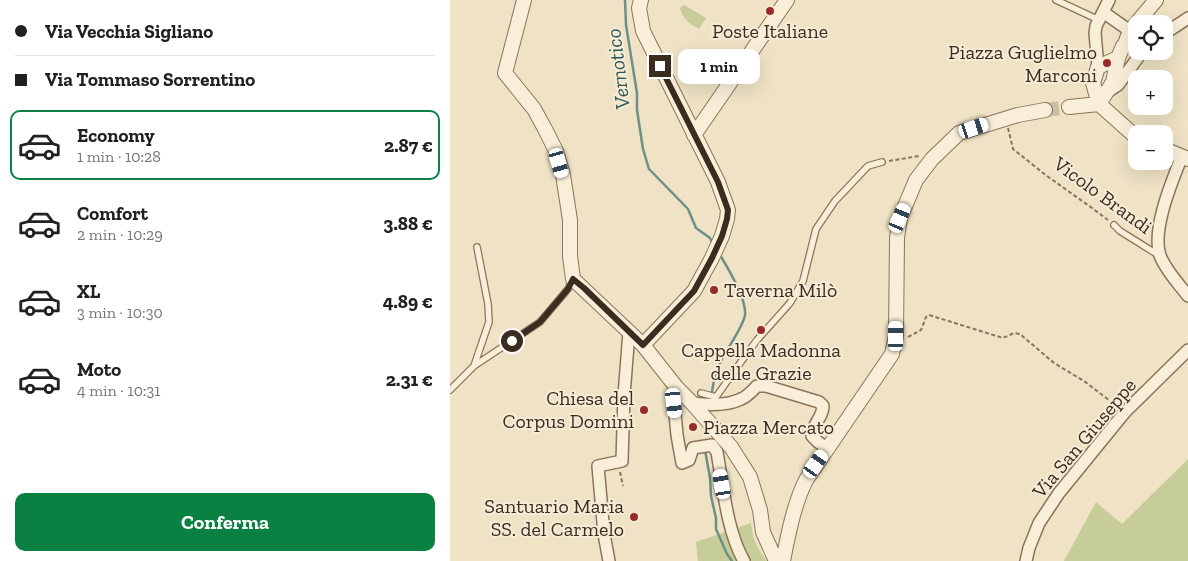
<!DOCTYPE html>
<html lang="it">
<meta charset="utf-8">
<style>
body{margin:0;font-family:"Zilla Slab",serif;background:#f2f2f2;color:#202124;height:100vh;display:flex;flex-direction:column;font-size:19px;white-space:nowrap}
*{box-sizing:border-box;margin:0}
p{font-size:16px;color:#757577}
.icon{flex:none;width:28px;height:28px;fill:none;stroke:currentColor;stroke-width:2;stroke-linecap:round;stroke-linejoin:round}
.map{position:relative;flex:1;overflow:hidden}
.details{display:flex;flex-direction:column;background:#fff;width:450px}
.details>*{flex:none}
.top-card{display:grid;align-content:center;height:110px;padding:0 15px;background:#fff}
.fabs{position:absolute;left:678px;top:15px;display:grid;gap:10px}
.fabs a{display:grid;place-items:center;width:45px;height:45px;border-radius:10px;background:#fff;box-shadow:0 5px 20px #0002;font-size:25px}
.end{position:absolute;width:22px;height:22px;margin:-11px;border:6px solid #3a2c1f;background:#fff;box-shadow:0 0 0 2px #fff}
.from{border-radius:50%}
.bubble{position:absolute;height:35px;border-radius:10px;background:#fff;box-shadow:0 5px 20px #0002;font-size:16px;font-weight:700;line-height:35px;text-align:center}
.car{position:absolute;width:15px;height:30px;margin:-15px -8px;border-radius:6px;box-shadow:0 0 4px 1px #0007;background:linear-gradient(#fff 24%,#345 0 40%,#fff 0 76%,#345 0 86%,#fff 0)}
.top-card b{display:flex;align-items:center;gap:18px;height:48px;font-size:19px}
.top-card b+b{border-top:1px solid #e0e0e0}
.top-card i{width:12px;height:12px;background:#202124}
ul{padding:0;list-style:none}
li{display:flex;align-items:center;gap:15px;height:70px;margin:0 10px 8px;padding:0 5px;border:2px solid transparent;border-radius:10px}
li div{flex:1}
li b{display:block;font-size:19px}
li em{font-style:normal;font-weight:700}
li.selected{border-color:#0b8043}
li>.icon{width:45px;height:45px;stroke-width:1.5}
.cta{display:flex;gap:10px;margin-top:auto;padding:10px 15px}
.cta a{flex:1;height:58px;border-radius:10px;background:#0b8043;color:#fff;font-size:20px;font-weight:700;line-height:58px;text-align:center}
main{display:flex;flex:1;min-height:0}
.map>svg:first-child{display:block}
.green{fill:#c7cd98}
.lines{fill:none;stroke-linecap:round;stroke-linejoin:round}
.stream{stroke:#6d9088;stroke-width:2.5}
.tertiary-tunnel{stroke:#cbbea4;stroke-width:14;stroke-dasharray:14 7;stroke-linecap:butt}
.service-casing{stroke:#8a745b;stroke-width:8}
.minor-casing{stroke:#8a745b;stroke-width:14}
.tertiary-casing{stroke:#8a745b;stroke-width:16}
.path{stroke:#8a745b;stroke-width:2;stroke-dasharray:4 2.5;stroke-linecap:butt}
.service{stroke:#f9efd8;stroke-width:5.5}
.minor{stroke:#f9efd8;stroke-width:11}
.tertiary{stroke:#f9efd8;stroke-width:14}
.route{stroke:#3a2c1f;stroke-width:6}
.poi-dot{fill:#992a2b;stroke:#f6ecd5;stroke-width:2}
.labels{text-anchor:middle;stroke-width:4;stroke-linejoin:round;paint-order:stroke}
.poi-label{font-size:20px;fill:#3a2c1f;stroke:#f6ecd5;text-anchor:end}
.street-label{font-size:20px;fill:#3a2c1f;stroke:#f6ecd5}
.water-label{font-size:21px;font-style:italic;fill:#2e5957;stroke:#f6ecd5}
</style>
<main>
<section class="details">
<div class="top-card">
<b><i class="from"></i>Via Vecchia Sigliano</b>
<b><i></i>Via Tommaso Sorrentino</b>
</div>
<ul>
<li class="selected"><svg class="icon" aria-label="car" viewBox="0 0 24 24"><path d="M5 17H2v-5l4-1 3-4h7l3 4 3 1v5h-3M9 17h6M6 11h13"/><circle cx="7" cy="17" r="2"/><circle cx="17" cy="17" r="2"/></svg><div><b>Economy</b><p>1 min · 10:28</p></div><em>2.87 €</em></li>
<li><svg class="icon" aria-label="car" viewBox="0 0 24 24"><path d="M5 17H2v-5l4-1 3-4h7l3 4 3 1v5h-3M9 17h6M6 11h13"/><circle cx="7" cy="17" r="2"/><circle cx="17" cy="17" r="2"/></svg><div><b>Comfort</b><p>2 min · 10:29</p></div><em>3.88 €</em></li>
<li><svg class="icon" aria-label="car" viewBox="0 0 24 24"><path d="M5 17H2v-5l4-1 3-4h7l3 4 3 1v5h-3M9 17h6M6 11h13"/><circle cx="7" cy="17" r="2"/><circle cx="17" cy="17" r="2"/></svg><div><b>XL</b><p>3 min · 10:30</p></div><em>4.89 €</em></li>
<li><svg class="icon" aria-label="car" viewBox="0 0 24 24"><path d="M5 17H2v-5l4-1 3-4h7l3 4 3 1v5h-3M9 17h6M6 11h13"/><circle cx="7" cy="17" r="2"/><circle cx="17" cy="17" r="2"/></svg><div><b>Moto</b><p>4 min · 10:31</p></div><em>2.31 €</em></li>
</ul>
<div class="cta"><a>Conferma</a></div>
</section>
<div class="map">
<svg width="738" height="561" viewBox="0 0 738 561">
<rect width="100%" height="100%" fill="#efe2c5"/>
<path class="green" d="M234 5 256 18 249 29C239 23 233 20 230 8Z
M738 459V561H614L646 502 672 524Z
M301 523C303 539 307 548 317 561H248L246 542Z"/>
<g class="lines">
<path class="stream" d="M175 0 176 25 187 93V110L193 149 199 169 238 209 246 228 260 238 263 244
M262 392C264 379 265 372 272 359 278 347 293 327 295 315 297 299 278 268 270 255
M255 450 260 478 261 496 266 518V529L277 554 282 561"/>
<path class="tertiary-tunnel" d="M595 110 619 107"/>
<defs>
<path id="service" d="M606 0 649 20
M664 225 670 231 710 256
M24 366 39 322 38 304 27 247
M0 390 24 366 90 322 118 289 123 279
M251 393 266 397 293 359 307 340 340 303 353 281 366 229 385 201 418 166 432 162"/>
<path id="minor" d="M653 12 680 31
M714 34 738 18
M648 67 645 33 646 26 659 0
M659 91 668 85 689 56
M732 156C722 181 700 233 711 258 718 273 728 283 738 296
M227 388 224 403 227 435 232 463 239 460 243 448 262 445 267 452C273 486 277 532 294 561
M242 403C257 405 277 406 291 399 298 396 302 391 307 386H316L369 402 373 406C373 418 362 424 362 436L368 442 378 449
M159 561 154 534 148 466 172 461 174 395 179 332
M576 561 579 548 589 523 609 493 675 412 738 350"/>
<path id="tertiary" d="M74 0 55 73 84 109 95 129 106 151 113 175 120 220V256L123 279 193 345 227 388 242 403 281 447 300 477 310 510 313 532 326 561
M191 0 189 8 193 31 268 182 278 210 277 219 272 236 262 258 244 291 193 345
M676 41 680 31 706 0
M668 58 648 67 643 83 649 104 663 82 668 58 673 46
M619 107 649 104 686 137
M244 135 337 0
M714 149 738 159
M333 561C338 535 344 504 356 480L442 354 446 336 447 238 450 218 466 180 482 159 509 133 568 115 595 110"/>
</defs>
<use href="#service" class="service-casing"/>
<use href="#minor" class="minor-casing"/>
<use href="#tertiary" class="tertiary-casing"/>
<path class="path" d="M558 128 563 149 597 176 642 208 658 220
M439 161 469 156
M458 337 471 330 476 317 479 315 553 338 564 333 570 334 604 363 634 381 668 407
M170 472 173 486"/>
<use href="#service" class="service"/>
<use href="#minor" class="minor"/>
<use href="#tertiary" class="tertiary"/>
</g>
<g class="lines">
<path class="route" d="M62 341 90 322 118 289 123 279 134 288 193 345 244 291 262 258 272 236 277 219 278 210 268 182 210 66"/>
</g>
<g class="poi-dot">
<circle cx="320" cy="11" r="5"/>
<circle cx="657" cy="63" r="5"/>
<circle cx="264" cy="290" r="5"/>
<circle cx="311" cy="330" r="5"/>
<circle cx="194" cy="410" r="5"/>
<circle cx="243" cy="427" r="5"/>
<circle cx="184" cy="517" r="5"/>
</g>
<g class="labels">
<g class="poi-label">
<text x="320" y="38" text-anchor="middle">Poste Italiane</text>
<text x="647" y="59">Piazza Guglielmo<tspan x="647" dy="23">Marconi</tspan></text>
<text x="274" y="297" text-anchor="start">Taverna Milò</text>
<text x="311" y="357" text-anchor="middle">Cappella Madonna<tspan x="311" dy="23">delle Grazie</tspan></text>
<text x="184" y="405">Chiesa del<tspan x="184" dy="23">Corpus Domini</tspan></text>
<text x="253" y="434" text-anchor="start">Piazza Mercato</text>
<text x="174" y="513">Santuario Maria<tspan x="174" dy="23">SS. del Carmelo</tspan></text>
</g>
<g class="street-label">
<text transform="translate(653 195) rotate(36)" y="7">Vicolo Brandi</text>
<text transform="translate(634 438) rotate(-50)" y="7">Via San Giuseppe</text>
</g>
<g class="water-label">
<text transform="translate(168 69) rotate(-97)" y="7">Vernotico</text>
</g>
</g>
</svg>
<div class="fabs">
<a><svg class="icon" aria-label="locate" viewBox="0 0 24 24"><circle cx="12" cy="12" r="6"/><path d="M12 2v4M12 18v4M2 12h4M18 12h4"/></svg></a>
<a>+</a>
<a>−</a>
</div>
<i class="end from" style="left:62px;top:341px"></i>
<i class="end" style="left:210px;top:66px"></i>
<div class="bubble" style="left:228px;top:49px;width:82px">1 min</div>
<i class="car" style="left:524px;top:128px;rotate:72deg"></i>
<i class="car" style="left:109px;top:163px;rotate:164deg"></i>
<i class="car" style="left:450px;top:218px;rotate:23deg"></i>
<i class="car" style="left:446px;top:336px;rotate:0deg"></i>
<i class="car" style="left:224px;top:403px;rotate:174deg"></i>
<i class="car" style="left:366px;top:464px;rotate:35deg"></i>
<i class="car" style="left:272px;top:484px;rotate:350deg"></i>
</div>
</main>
